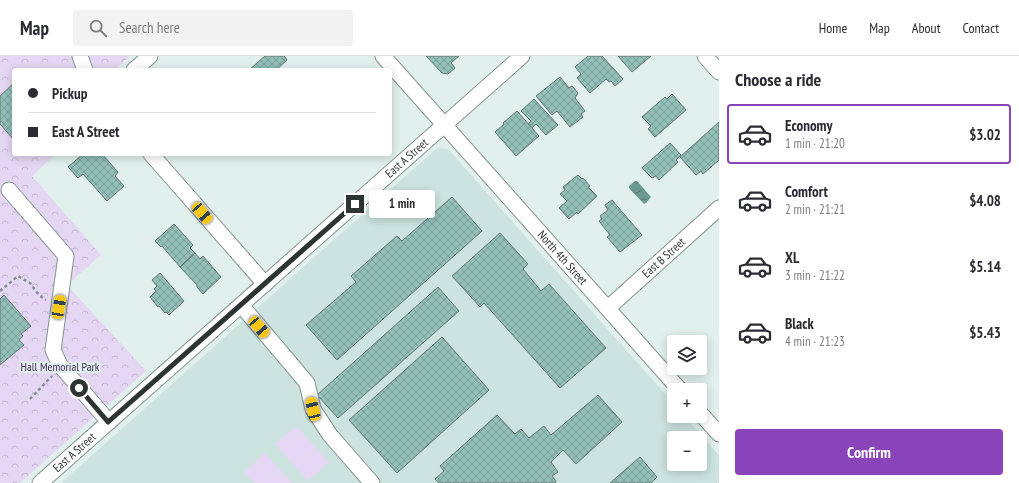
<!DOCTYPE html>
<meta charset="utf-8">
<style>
body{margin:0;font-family:"PT Sans Narrow",sans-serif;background:#f2f2f3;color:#2b2b33;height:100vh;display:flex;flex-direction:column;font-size:15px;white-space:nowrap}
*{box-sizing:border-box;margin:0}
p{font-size:13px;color:#7c7c81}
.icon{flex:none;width:22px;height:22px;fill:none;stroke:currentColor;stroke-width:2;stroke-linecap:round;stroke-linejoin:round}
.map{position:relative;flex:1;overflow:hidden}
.sheet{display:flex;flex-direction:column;background:#fff;width:300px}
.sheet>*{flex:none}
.top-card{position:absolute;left:12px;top:12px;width:380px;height:88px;border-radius:4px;box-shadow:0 2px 10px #0003;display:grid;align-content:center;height:88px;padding:0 16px;background:#fff}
.fabs{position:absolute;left:667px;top:279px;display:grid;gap:8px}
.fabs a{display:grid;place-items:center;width:40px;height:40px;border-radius:4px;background:#fff;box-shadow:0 2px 10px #0003;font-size:20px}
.end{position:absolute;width:18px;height:18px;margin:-9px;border:5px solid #2e3433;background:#fff;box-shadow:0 0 0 2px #fff}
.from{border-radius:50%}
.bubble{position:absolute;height:28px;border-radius:4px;background:#fff;box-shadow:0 2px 10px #0003;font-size:13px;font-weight:700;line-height:28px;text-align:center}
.car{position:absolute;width:12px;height:24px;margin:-12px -6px;border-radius:5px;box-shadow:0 0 3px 1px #0007;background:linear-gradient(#f5c518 24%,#345 0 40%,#f5c518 0 76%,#345 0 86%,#f5c518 0)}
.top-card b{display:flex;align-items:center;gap:14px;height:38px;font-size:15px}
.top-card b+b{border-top:1px solid #e1e1e2}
.top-card i{width:10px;height:10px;background:#2b2b33}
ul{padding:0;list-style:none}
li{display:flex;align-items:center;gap:12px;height:60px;margin:0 8px 6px;padding:0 8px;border:2px solid transparent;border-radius:4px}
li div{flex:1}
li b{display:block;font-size:15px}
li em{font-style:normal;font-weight:700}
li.selected{border-color:#8844b8}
li>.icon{width:36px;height:36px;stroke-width:1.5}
h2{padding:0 16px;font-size:18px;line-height:48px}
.cta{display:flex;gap:8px;margin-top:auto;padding:8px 16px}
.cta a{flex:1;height:46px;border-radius:4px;background:#8844b8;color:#fff;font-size:16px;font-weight:700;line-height:46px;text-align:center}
header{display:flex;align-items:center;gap:24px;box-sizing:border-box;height:56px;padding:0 20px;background:#fff;border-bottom:1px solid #e1e1e2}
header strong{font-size:19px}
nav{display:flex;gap:22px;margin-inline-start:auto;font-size:14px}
.search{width:280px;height:36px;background:#f2f2f3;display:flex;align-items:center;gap:10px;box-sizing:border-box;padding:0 14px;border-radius:4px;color:#7c7c81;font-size:15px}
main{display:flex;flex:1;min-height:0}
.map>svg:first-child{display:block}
.built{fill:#cce3df;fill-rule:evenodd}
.green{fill:#e5d7f3}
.park{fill:url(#park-crowns)}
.water{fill:url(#water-waves)}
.building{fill:url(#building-cross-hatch);stroke:#667371}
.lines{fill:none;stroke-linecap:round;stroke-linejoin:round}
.minor-casing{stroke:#859391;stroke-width:17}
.path{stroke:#838d8b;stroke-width:2.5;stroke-dasharray:3 3;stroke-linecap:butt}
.minor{stroke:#fff;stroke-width:15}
.route{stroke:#2e3433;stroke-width:5}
.labels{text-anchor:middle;stroke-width:4;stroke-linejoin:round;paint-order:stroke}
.street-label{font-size:12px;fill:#2e3433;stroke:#e1f0ed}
.park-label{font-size:12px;fill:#482f5b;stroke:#e1f0ed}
</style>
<header>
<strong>Map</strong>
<div class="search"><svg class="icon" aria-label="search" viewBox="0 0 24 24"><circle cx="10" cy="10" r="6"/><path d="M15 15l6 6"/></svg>Search here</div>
<nav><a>Home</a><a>Map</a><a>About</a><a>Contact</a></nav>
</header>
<main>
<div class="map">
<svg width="719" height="427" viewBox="0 0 719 427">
<defs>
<pattern id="park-crowns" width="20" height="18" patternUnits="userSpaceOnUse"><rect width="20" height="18" fill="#e5d7f3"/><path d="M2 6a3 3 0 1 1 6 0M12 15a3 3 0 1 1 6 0" fill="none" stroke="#c5b9d1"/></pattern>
<pattern id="water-waves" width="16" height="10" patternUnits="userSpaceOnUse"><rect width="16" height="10" fill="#6c9992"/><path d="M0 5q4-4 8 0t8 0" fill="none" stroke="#597e78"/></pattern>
<pattern id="building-cross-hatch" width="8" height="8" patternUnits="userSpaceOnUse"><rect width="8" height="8" fill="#92c0b9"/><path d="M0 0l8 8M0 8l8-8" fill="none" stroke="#789d97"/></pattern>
</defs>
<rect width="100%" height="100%" fill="#e1f0ed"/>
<path class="built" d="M437 92 448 93 674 348V360H684L719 399V427H61ZM674 382H700V408H674Z"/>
<path class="green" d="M296 370 329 406 308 425 275 388Z
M265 397 292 427H254L244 416Z"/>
<path class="park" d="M0 0H130L115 14H14V98H56L32 120 101 199 67 229 146 315 20 427H0Z"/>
<path class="water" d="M635 125H637L651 141 646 147 644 148 629 132V130Z"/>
<path class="building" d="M265 0H284L287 4 276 14H249Z
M426 0H459L451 7 455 12 448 18 442 17Z
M588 0H602L623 23 615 30 611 25 609 26 606 23 590 37 577 22 581 18 575 11Z
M618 0H651L632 16Z
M560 21 569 32 572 30 578 37 575 42 585 55 581 58 583 61 570 71 557 55 552 59 536 40Z
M14 27V84L0 68V40Z
M672 38 686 54 655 81 648 73 651 70 642 61 665 41 667 43Z
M534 43 558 69 546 79 536 68 532 72 528 68 531 65 521 55Z
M517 55 539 80 516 100 495 76 504 68 503 67Z
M719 66V104L703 118 701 115 696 119 680 101Z
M670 87 681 99 676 104 678 106 659 124 656 120 652 122 642 112Z
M83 98H96L98 100 102 98 118 116 115 120 124 130 107 145 83 118 78 122 68 111Z
M578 119 582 123 583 122 590 130 588 131 597 140 578 158 577 156 569 163 559 152 567 145 560 138 565 134 563 131Z
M452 141 482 175 337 304 306 269 356 226 351 220 397 180 402 185Z
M612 144 642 179 620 196 607 181 610 179 599 165 602 163 600 160 608 154 605 149Z
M174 168 193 189 190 192 195 197 180 211 162 190 161 191 155 185Z
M500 177 528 208 523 213 541 235 549 228 606 292 560 332 484 247 480 251 452 220Z
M195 197 200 203 203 200 221 221 203 238 197 231V229L180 211Z
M160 217 184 245 169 259 166 256 165 257 159 250 158 251 150 241 156 235 154 233 157 230 152 224Z
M438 231 459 255 338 362 317 339Z
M4 239 31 270 21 278 23 280 19 284 24 289 0 309V243Z
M442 281 489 334 397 417 349 364Z
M598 339 622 366 576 408 563 394 551 406 558 416 552 420 556 425 555 427H439L435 423 444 415 440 410 497 359 515 378 521 373 529 382 544 370 551 379Z
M640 401 657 421 651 427H610Z"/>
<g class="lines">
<defs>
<g id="minor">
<path d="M80 0 85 14"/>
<path id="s1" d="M383 0 680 334"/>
<path d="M705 0 719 16"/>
<path d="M134 14 150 0"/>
<path d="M151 98 265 228"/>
<path d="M9 134 66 200 53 294 60 309 109 366"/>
<path d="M241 249 307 327 313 353 330 379 372 427"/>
<path id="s2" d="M608 252 719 152"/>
<path d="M700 357 719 378"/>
<path id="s3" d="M40 427 522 0"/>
</g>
</defs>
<use href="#minor" class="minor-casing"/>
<path class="path" d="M0 235 18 220 30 227 39 239 46 244
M30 343 52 320"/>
<use href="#minor" class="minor"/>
</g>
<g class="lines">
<path class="route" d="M79 332 108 366 355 148"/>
</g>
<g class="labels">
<g class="street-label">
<text dy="4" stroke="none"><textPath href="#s3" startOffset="490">East A Street</textPath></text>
<text dy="4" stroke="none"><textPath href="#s1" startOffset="270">North 4th Street</textPath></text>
<text dy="4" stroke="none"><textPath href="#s2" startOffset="75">East B Street</textPath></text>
<text dy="4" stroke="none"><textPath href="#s3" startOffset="46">East A Street</textPath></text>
</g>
<g class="park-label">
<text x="60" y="315">Hall Memorial Park</text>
</g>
</g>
</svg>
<div class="fabs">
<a><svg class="icon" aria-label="layers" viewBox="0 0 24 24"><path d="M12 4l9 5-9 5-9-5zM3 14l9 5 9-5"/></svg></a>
<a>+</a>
<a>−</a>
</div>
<i class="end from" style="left:79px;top:332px"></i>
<i class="end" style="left:355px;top:148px"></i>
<div class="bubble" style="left:369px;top:134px;width:66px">1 min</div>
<i class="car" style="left:202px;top:157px;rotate:139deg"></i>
<i class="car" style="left:59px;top:251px;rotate:9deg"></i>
<i class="car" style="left:259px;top:271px;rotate:139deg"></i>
<i class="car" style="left:313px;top:353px;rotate:347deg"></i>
<div class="top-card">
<b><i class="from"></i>Pickup</b>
<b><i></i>East A Street</b>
</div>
</div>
<section class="sheet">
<h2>Choose a ride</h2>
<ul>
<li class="selected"><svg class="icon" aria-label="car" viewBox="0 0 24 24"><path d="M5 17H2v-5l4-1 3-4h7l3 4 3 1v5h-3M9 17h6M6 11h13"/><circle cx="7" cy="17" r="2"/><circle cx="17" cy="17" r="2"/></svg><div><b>Economy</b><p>1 min · 21:20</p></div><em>$3.02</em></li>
<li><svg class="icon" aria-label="car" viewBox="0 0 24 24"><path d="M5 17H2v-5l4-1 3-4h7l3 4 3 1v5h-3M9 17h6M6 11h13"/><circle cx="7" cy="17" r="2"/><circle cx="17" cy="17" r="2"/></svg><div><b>Comfort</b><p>2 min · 21:21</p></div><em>$4.08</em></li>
<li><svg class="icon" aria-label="car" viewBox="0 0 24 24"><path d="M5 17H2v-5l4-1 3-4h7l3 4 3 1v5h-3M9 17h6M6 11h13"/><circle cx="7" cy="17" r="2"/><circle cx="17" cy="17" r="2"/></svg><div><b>XL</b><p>3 min · 21:22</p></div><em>$5.14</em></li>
<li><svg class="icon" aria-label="car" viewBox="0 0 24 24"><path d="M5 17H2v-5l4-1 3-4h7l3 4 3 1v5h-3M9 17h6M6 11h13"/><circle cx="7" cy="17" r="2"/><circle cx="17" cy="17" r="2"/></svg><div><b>Black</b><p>4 min · 21:23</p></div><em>$5.43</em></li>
</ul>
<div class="cta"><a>Confirm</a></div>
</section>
</main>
